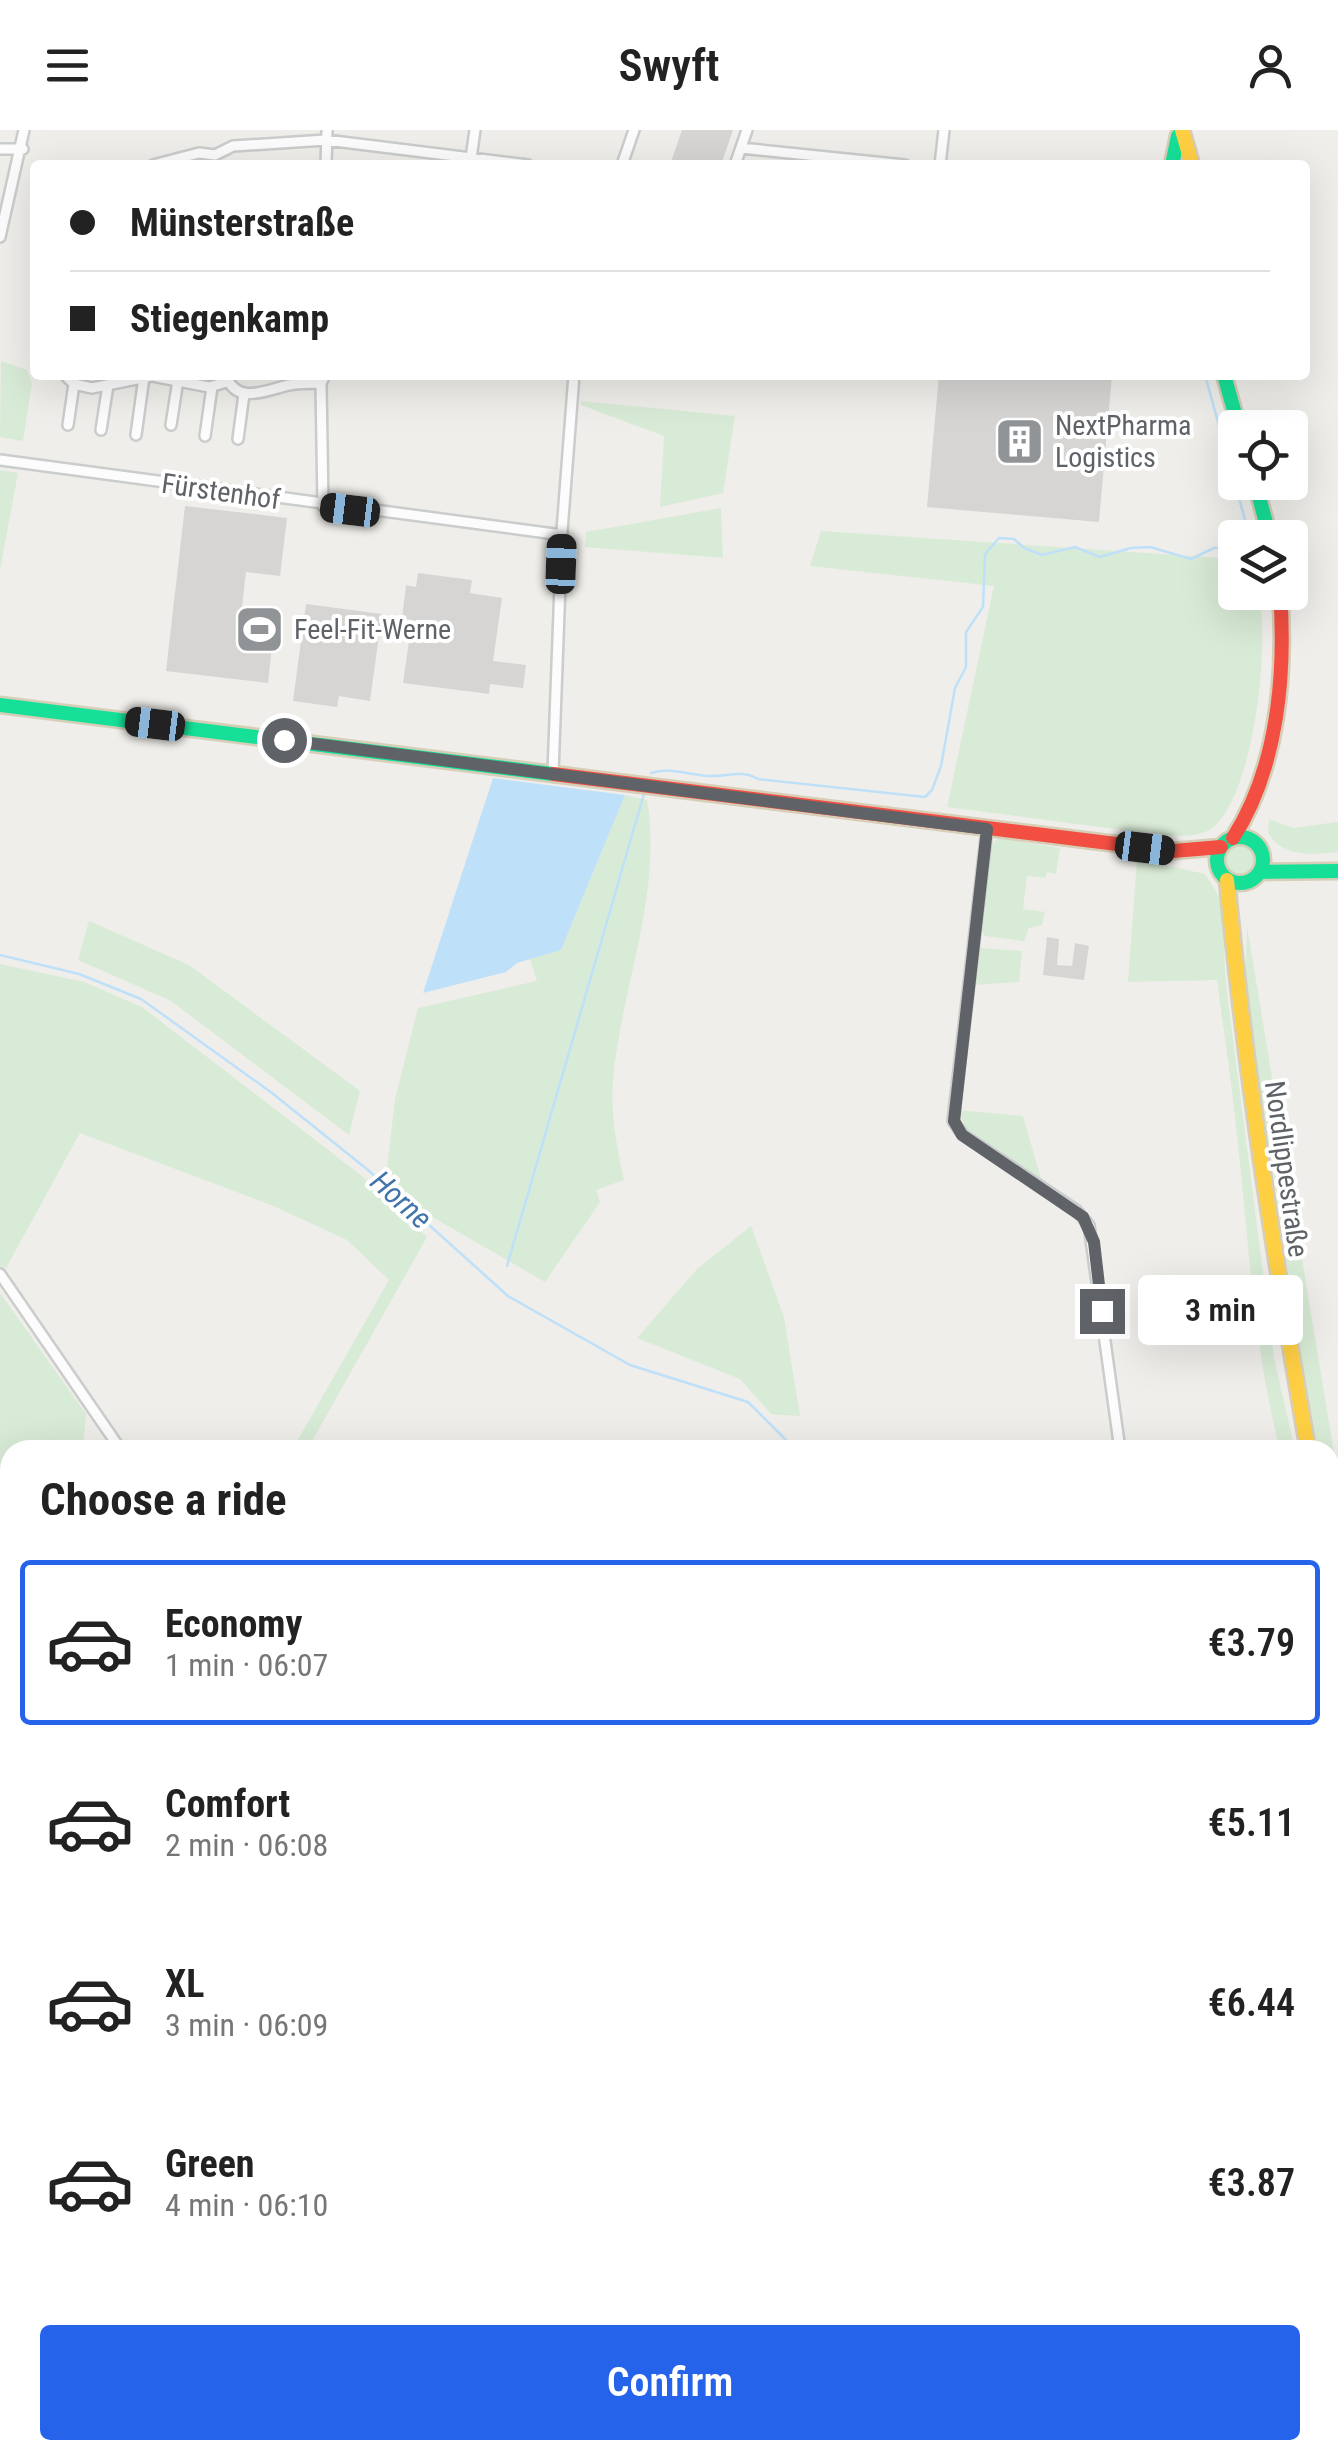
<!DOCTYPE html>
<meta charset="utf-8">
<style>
body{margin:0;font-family:"Roboto Condensed",sans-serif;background:#f2f2f2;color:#222;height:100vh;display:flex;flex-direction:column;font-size:38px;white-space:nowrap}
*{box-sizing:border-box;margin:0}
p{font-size:32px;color:#767676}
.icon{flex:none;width:55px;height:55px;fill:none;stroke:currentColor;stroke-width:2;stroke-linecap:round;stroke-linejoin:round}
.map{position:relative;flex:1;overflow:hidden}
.panel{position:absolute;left:0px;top:1310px;width:1340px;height:1020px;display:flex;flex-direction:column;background:#fff;border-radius:30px 30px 0 0;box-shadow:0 10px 40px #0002}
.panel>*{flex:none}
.guide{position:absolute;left:30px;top:30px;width:1280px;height:220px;border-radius:10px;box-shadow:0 10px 40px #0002;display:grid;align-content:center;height:220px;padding:0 40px;background:#fff}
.buttons{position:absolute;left:1218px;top:280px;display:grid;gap:20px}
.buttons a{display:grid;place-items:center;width:90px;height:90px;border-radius:10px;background:#fff;box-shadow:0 10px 40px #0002;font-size:50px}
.end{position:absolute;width:45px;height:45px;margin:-22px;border:12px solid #5f6368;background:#fff;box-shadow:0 0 0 5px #fff}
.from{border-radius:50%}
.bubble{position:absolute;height:70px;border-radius:10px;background:#fff;box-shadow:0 10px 40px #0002;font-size:32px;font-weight:600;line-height:70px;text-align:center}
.car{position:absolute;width:30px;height:60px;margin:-30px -15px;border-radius:12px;box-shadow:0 0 8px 2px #0007;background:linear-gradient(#222 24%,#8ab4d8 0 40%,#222 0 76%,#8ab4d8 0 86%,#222 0)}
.guide b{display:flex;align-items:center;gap:35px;height:95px;font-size:38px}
.guide b+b{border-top:2px solid #e0e0e0}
.guide i{width:25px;height:25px;background:#222}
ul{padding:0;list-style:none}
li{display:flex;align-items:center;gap:30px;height:165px;margin:0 20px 15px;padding:0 20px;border:5px solid transparent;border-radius:10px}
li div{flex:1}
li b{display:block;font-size:38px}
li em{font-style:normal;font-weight:600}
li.selected{border-color:#2563eb}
li>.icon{width:90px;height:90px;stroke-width:1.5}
h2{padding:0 40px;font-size:45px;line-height:120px}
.cta{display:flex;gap:20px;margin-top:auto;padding:20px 40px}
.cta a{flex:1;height:115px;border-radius:10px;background:#2563eb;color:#fff;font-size:40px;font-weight:600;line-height:115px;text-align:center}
header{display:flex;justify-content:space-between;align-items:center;height:130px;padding:0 40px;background:#fff;font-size:45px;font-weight:600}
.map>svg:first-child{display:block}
.green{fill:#d8ebd6}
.water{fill:#bfe0f9}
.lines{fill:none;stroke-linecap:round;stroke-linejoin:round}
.stream{stroke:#bfe0f9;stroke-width:2.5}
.building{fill:#d6d5d3}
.street-casing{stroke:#cbcccc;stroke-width:14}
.fast-casing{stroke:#d7ceb8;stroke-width:19}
.slow-casing{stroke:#d7ceb8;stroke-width:19}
.jam-casing{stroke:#d7ceb8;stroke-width:19}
.street{stroke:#fdfcfc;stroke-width:9}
.fast{stroke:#16e098;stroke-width:14}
.slow{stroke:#ffcf43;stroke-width:14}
.jam{stroke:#f24e42;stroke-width:14}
.route{stroke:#5f6368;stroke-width:12}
.labels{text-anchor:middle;stroke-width:8;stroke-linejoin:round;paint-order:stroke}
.poi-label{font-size:28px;fill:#5f6368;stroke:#fff;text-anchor:start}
.street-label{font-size:28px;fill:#5f6368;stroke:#fff}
.water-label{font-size:30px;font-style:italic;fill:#4174aa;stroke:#fff}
</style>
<header><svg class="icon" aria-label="menu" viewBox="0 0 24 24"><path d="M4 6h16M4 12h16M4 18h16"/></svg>Swyft<svg class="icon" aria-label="person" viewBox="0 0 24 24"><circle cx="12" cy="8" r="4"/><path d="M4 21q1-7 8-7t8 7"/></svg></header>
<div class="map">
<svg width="1338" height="2330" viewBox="0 0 1338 2330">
<rect width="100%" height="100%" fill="#efeeea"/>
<path class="green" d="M1 231 27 240 32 254 23 311 0 307Z
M581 271 735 286 723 363 660 377 664 306 581 275Z
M0 340 18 343 0 440Z
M721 378 723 428 585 417 586 402Z
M821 401 1235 429V462L1258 463C1271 512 1254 666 1212 698 1197 709 1177 705 1160 705L947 677 994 456 810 436Z
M625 665 647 670C663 764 621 857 613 951 610 983 617 1018 624 1050L596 1060 600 1072 545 1152 434 1088 386 1048 395 969 418 878 537 851 530 829 561 820Z
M1269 689 1293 698 1338 692V722C1312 725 1283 727 1268 703Z
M998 708 1060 718 1056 744 1047 742 1045 748 1027 746 1023 779 1045 782 1042 795 1029 798 1024 811 985 806 980 799 991 716Z
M1221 731a19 19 0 1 1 38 0a19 19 0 1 1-38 0Z
M1137 729 1205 744 1221 770 1226 855 1274 1228 1295 1320H1280C1252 1211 1248 1098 1235 987 1230 941 1223 896 1217 850L1128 852Z
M89 791 189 835 360 961 349 1005 171 871 78 830Z
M1247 796 1338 1347V1404L1330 1373V1320H1317L1313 1305 1245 859Z
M981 818 1022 821 1019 852 972 855 976 821Z
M0 834 84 852 142 877 362 1046 427 1107 307 1320H292L389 1150 347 1110 271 1075 80 1003 6 1138 0 1136Z
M957 980 1023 986 1041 1049 967 1000Z
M751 1096 784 1187 800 1286 771 1284 740 1249 637 1208 697 1139Z
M0 1163 86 1284 83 1320H10V1846L0 1851Z
M10 1861V2043L0 2027V1865Z
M10 2066V2223L0 2224V2092Z"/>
<path class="water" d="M493 648 625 665 561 820 517 833 506 842 423 863Z"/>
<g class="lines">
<path class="stream" d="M1205 245 1250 408
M651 643C670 637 688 645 709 646 727 647 741 639 758 649L925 667 932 660 941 636 955 558 966 537V502L983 477 985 424 999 408 1014 409 1024 418 1042 425 1075 417 1100 427 1131 418 1150 417 1191 429 1214 418 1235 417
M0 825 79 844 141 869 272 963 368 1040 508 1166 630 1235 748 1272 796 1320
M507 1136 644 664
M1330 1958 1338 1956"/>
</g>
<path class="building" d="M682 0H733L721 35H670Z
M939 245H1112L1099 392 927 377Z
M185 376 287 388 280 446 246 442 242 477 276 481 268 553 166 541Z
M418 443 472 450 470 463 502 468 493 531 526 535 523 558 490 554 489 564 403 553 412 490 402 488 406 455 416 457Z
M306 474 382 484 370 571 339 566 337 577 293 571Z
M1047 807 1059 809 1057 835 1072 836 1075 813 1089 816 1084 850 1043 845Z"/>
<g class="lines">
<defs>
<path id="street" d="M741 18 905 35
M0 19H23
M471 28 475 0
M153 35 199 23 215 25 233 16 326 10 528 35
M326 35 327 0
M622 35 634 0
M735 35 747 0
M940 35 944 0
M0 107 24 0
M65 245 74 254 92 258 152 246 209 257 227 252
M226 245C236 276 266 260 289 255 299 253 310 253 321 253
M68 295 74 254
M171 295 178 250
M101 300 108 255
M136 305 144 247
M205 306 212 257
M238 309 244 264
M0 330 562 405
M323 376 321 253 325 245
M553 643 562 401 574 245
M987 699 953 991 963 1005 1076 1080 1089 1095 1120 1320
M0 1144 121 1320
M0 1857 10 1853
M0 2311 7 2330
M556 2320 562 2330
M1254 2320 1260 2330"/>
<path id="fast" d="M1172 35 1178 6
M1224 245 1239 298
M1255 352 1270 408
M0 575 553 644
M1217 730a23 23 0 1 1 46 0a23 23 0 1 1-46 0Z
M1260 742 1338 741"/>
<path id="slow" d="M1182 0 1192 35
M1227 750C1245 941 1275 1131 1308 1320
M1330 1413 1338 1443"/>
<path id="jam" d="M553 644 1173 721 1221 717
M1233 708C1278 638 1286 543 1280 462"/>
</defs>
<use href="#street" class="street-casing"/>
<use href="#fast" class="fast-casing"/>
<use href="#slow" class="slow-casing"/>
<use href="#jam" class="jam-casing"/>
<use href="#street" class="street"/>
<use href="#fast" class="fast"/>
<use href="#slow" class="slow"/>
<use href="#jam" class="jam"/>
</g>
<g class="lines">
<path class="route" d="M284 610 987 699 954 991 962 1005 1083 1087 1094 1112 1102 1181"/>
</g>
<defs>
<symbol id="building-square" viewBox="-11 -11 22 22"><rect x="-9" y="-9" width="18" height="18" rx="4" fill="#919496" stroke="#fff"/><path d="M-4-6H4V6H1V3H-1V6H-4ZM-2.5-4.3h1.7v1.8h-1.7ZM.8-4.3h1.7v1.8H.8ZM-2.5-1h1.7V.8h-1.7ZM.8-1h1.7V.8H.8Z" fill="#fff"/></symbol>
<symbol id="stadium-square" viewBox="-11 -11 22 22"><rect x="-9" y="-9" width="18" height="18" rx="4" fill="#919496" stroke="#fff"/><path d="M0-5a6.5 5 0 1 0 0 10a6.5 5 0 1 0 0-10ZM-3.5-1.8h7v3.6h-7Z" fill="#fff"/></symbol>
</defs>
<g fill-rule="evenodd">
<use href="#building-square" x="992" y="284" width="55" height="55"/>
<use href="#stadium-square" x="232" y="472" width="55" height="55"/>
</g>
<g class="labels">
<g class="poi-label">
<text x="1055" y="305">NextPharma<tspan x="1055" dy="32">Logistics</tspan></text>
<text x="294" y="509">Feel-Fit-Werne</text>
</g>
<g class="street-label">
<text transform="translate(221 361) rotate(8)" y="10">Fürstenhof</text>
<text transform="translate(1287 1039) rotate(82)" y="10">Nordlippestraße</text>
</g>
<g class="water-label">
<text transform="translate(401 1070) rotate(42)" y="10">Horne</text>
</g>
</g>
</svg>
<div class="buttons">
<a><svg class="icon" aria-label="locate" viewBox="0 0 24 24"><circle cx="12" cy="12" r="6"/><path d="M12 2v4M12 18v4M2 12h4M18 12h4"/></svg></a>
<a><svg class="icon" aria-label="layers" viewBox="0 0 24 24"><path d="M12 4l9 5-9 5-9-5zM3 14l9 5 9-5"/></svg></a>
</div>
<i class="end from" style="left:284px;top:610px"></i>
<i class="end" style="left:1102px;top:1181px"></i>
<div class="bubble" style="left:1138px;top:1145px;width:165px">3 min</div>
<i class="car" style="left:350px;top:380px;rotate:277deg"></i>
<i class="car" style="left:561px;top:434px;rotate:2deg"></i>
<i class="car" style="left:155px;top:594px;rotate:277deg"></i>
<i class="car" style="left:1145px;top:718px;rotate:97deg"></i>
<div class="guide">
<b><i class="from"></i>Münsterstraße</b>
<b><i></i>Stiegenkamp</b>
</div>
<section class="panel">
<h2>Choose a ride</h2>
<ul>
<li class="selected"><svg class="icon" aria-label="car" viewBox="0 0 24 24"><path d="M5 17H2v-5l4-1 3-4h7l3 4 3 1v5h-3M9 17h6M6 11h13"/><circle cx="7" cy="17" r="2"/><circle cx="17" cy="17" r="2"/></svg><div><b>Economy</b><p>1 min · 06:07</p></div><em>€3.79</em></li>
<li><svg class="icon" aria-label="car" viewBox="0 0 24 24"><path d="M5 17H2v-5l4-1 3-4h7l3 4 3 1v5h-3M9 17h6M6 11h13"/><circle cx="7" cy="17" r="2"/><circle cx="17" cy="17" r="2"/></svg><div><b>Comfort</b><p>2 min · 06:08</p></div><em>€5.11</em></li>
<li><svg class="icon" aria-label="car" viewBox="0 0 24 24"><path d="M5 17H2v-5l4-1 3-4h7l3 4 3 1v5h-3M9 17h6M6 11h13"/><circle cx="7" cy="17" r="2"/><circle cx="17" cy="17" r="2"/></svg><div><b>XL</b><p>3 min · 06:09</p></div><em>€6.44</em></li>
<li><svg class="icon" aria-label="car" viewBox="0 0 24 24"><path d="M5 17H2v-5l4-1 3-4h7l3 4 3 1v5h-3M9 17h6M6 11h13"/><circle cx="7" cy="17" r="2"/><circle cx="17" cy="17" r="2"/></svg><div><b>Green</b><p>4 min · 06:10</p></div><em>€3.87</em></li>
</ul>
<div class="cta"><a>Confirm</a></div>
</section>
</div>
